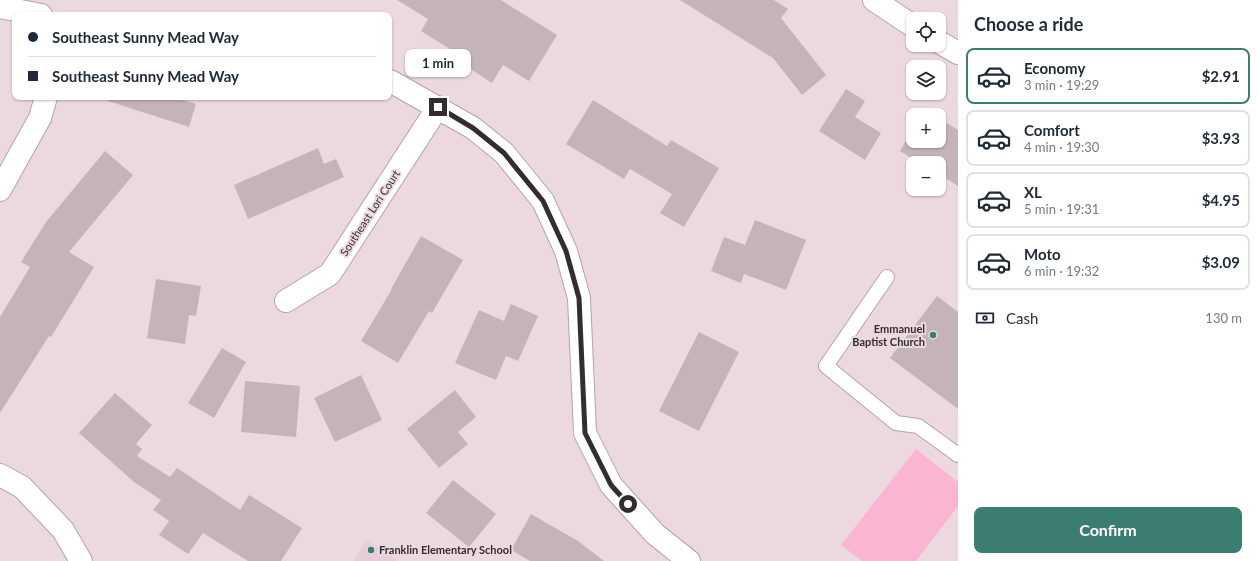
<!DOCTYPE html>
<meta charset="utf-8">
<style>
body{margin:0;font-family:Lato,sans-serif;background:#f2f2f3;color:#1f2937;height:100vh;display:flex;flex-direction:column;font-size:15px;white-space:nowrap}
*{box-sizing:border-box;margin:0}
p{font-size:13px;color:#747a83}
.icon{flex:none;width:22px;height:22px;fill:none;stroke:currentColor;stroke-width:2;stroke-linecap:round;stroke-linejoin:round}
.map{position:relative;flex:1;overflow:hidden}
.sheet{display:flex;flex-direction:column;background:#fff;width:300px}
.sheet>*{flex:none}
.top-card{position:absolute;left:12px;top:12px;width:380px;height:88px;border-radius:8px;box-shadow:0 1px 3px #0004;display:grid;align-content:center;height:88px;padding:0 16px;background:#fff}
.controls{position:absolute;left:906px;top:12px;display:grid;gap:8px}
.controls a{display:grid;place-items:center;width:40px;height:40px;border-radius:8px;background:#fff;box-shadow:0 1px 3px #0004;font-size:20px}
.end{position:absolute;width:18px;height:18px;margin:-9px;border:5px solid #342d2f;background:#fff;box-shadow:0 0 0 2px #fff}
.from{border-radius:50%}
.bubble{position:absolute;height:28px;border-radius:8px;background:#fff;box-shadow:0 1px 3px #0004;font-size:13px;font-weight:700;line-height:28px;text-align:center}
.top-card b{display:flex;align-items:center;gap:14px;height:38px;font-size:15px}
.top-card b+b{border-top:1px solid #e0e1e3}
.top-card i{width:10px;height:10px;background:#1f2937}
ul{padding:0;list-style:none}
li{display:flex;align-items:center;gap:12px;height:56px;margin:0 8px 6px;padding:0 8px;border:2px solid #e0e1e3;border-radius:8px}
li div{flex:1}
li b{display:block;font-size:15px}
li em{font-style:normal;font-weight:700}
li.active{border-color:#3b7e71}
li>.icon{width:36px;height:36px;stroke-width:1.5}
h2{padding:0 16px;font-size:18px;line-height:48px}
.pay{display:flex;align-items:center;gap:10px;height:44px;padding:0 16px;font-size:15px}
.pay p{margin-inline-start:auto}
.action{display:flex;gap:8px;margin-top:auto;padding:8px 16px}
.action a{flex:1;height:46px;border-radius:8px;background:#3b7e71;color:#fff;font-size:16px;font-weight:700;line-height:46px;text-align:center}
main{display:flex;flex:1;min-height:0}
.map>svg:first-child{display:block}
.built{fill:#e8cdd8}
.green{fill:#fab5d2}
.building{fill:#c5b3ba}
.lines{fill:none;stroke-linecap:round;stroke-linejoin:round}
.lane-casing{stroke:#b5a3aa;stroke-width:16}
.street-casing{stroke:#b5a3aa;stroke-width:24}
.lane{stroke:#fff;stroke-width:14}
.street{stroke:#fff;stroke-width:22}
.route{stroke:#342d2f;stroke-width:5}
.poi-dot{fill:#3b7e71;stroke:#ecd9e0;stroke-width:1.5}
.labels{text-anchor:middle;stroke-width:4;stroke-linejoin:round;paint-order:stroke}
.street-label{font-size:11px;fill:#342d2f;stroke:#ecd9e0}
.poi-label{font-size:11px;font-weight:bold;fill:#342d2f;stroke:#ecd9e0;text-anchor:end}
</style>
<main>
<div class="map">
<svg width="958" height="561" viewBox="0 0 958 561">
<rect width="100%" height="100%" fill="#ecd9e0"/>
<path class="built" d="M366 540 398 561H354Z"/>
<path class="green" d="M916 449 958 482V506L916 561H862L841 545Z"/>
<path class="building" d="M397 0H501L557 35 529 81 503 65 492 83 458 61 461 56 421 31 428 19Z
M680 0H774L788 9 781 18 826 75 802 95 773 58Z
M846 89 865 101 855 117 881 133 865 160 819 131Z
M109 97H173L196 104 189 127 108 101Z
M593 100 667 146 671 140 719 168 684 227 660 213 672 194 630 169 624 179 566 144Z
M924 109 934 115H921Z
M939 118 958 130V186L939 174V163H920L900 151 913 128V141H939Z
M318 148 324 164 336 159 344 177 248 219 234 185Z
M105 151 133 175 69 252 94 267 51 337 49 336 0 413V317L30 267 21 262 46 222Z
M755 220 806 240 786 290 744 274 741 283 711 271 724 237 745 245Z
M421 236 463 260 432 313 429 311 398 363 361 341 392 289H391Z
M156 279 201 286 196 316 189 315 185 344 147 338Z
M937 296 958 312V409L890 358Z
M511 304 538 316 518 361 506 356 496 380 455 363 479 310 504 321Z
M699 332 739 352 699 431 659 411Z
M222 348 246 362 214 418 188 403Z
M361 375 382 420 335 442 314 398Z
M245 381 300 386 296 437 241 432Z
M455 390 476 417 458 432 468 444 439 468 407 429Z
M115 393 152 425 136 444 142 449 137 456 170 477 177 468 240 510 249 495 302 528 281 561H248L203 533 188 554 159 535 169 521 153 510 161 500 134 482 79 433Z
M453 480 496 514 469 547 426 513Z
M531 514 578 541 604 561H530L511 550Z"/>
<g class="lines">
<defs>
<path id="lane" d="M887 277 826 366 896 423 918 426 958 455"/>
<path id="street" d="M874 0 913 26
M0 7 41 15
M939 42 958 53
M389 81 392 82 473 128 504 153 543 201 566 251 579 298 585 433 611 485 655 534 689 561
M0 190 40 118 46 97
M286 301 330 274 438 107
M0 475 22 487 63 530 81 561"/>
</defs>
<use href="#lane" class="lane-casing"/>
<use href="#street" class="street-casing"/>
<use href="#lane" class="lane"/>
<use href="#street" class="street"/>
</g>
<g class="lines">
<path class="route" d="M438 107 473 128 504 153 543 201 566 251 579 298 585 433 611 485 628 504"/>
</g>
<g class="poi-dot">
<circle cx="933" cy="335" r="4"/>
<circle cx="371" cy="550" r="4"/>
</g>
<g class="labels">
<g class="street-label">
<text transform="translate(370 213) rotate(-57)" y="4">Southeast Lori Court</text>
</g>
<g class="poi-label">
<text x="925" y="333">Emmanuel<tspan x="925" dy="13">Baptist Church</tspan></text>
<text x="379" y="554" text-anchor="start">Franklin Elementary School</text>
</g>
</g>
</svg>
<div class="controls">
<a><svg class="icon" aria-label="locate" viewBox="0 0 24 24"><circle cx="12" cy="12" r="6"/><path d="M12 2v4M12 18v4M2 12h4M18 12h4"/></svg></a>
<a><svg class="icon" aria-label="layers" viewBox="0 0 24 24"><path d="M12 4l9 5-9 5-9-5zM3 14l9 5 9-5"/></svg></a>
<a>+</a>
<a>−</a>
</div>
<i class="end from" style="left:628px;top:504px"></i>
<i class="end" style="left:438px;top:107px"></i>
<div class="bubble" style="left:405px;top:49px;width:66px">1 min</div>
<div class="top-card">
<b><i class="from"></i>Southeast Sunny Mead Way</b>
<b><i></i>Southeast Sunny Mead Way</b>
</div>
</div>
<section class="sheet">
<h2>Choose a ride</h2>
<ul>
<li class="active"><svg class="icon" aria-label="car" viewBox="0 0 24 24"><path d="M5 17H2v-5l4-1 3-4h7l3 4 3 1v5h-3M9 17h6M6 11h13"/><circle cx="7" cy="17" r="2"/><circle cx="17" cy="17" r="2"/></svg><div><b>Economy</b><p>3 min · 19:29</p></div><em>$2.91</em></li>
<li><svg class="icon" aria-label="car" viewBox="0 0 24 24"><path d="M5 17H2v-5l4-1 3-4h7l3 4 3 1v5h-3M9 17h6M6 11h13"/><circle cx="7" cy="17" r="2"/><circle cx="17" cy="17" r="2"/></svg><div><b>Comfort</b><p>4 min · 19:30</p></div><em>$3.93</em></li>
<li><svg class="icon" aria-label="car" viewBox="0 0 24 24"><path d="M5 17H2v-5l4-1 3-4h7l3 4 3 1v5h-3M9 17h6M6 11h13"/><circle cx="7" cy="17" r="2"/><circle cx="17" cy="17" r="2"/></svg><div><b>XL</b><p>5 min · 19:31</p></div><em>$4.95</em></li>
<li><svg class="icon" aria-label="car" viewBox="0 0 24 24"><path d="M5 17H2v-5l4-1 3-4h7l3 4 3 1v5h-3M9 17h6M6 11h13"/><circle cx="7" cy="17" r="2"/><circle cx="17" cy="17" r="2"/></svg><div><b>Moto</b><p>6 min · 19:32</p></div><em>$3.09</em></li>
</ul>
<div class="pay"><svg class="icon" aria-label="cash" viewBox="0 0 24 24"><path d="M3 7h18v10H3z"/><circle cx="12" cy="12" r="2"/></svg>Cash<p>130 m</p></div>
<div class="action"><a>Confirm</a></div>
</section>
</main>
